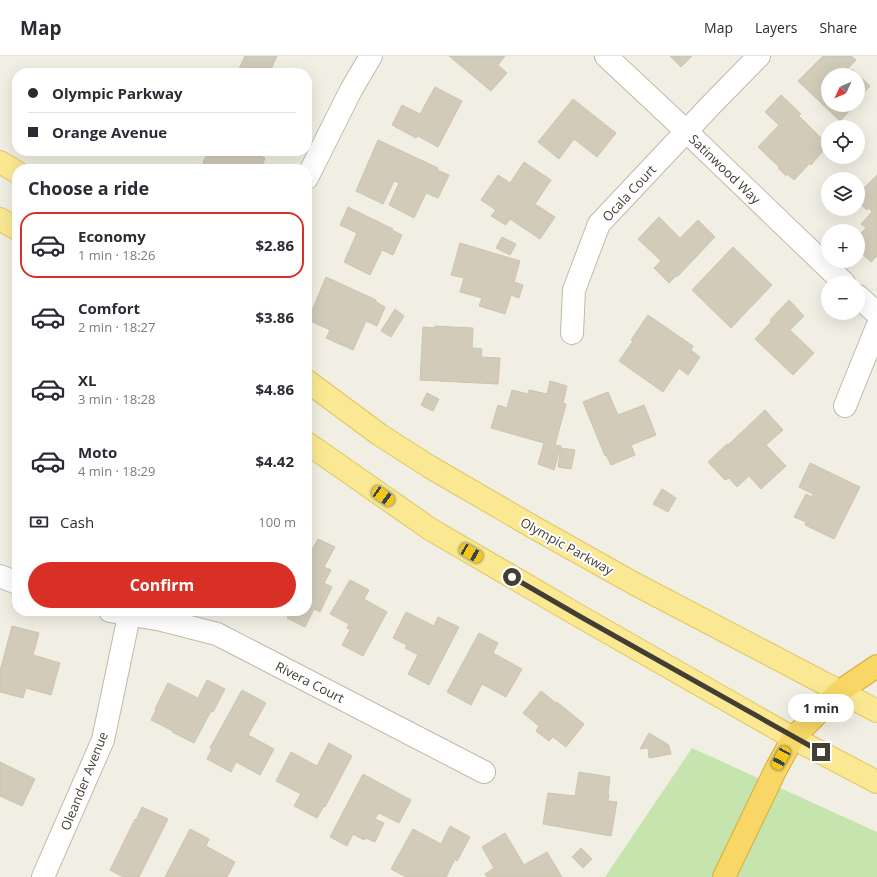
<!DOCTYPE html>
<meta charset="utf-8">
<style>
body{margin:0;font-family:"Open Sans",sans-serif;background:#f7f7f7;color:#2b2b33;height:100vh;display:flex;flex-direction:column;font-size:15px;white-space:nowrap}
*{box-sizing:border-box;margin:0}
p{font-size:13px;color:#7c7c81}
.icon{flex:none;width:22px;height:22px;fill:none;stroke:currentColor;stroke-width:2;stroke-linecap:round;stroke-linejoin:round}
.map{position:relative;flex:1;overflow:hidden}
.side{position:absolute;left:12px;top:108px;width:300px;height:452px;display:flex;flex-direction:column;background:#fff;border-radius:16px;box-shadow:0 4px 16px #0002}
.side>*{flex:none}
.banner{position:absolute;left:12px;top:12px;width:300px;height:88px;border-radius:16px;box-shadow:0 4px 16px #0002;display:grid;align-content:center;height:88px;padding:0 16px;background:#fff}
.needle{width:26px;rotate:226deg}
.buttons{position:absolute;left:821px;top:12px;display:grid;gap:8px}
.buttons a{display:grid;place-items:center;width:44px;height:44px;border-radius:50%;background:#fff;box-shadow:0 4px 16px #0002;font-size:20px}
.end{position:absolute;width:18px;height:18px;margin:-9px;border:5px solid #433e34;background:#fff;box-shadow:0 0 0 2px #fff}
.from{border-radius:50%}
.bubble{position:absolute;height:28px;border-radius:14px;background:#fff;box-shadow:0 4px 16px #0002;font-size:13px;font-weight:700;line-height:28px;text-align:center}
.car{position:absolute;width:12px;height:24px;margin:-12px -6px;border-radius:5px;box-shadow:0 0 3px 1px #0007;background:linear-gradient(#f5c518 24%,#345 0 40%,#f5c518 0 76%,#345 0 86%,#f5c518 0)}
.banner b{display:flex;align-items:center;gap:14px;height:38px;font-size:15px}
.banner b+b{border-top:1px solid #e1e1e2}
.banner i{width:10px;height:10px;background:#2b2b33}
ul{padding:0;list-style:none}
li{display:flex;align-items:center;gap:12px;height:66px;margin:0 8px 6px;padding:0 8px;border:2px solid transparent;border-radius:16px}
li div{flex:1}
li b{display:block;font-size:15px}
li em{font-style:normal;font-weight:700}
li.active{border-color:#d93025}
li>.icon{width:36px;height:36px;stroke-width:1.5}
h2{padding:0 16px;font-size:18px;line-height:48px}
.pay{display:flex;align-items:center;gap:10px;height:44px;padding:0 16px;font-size:15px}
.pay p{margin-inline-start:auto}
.button{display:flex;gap:8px;margin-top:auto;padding:8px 16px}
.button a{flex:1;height:46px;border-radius:24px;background:#d93025;color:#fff;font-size:16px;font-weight:700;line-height:46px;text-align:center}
header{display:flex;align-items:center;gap:24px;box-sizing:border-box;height:56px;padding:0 20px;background:#fff;border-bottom:1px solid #e1e1e2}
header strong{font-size:19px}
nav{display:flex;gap:22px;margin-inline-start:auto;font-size:14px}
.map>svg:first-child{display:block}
.green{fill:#c6e4ad}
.building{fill:#d2cbb9;stroke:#cdc4ad}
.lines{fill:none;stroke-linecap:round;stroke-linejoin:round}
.minor-casing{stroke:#bfbaa9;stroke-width:24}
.major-casing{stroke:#dfc764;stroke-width:24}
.highway-casing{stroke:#d7ad37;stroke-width:24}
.minor{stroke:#fff;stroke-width:22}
.major{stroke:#fae893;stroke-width:22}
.highway{stroke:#f8d767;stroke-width:22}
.route{stroke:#433e34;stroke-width:5}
.labels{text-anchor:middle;stroke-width:4;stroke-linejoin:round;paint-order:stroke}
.street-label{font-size:13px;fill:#433e34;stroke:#fff}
</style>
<header>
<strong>Map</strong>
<nav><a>Map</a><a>Layers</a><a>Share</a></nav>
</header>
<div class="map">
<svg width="877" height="821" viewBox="0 0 877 821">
<rect width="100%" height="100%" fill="#f1eee3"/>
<path class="green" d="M692 692 877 776V821H605Z"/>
<path class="building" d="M245 0H277L271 13 281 17H237Z
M449 0H505L498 9 507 17 491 35Z
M670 0H692L681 11Z
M823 0H851L856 4 842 19H828V49H855L840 65 798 25Z
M852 13 870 30 861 40 858 37V19H847Z
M435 31 462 45 438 91 418 80 416 82 392 69 402 49 420 58Z
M781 39 801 58 799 60 828 89 811 109 810 107 794 124 787 118 786 120 778 112 779 111 758 91 779 69 765 56Z
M573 43 616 77 597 101 574 83 559 103 538 86Z
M378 84 438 112 437 114 449 119 438 142 426 137 414 162 389 149 399 127 394 125 383 148 356 135Z
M208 95H249L265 102 261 113H217L203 107Z
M524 106 551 124 535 148 555 161 540 183 510 163 506 169 491 160 496 154 481 144 498 119 510 127Z
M877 119V200L871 206 858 194V180L866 172 861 168 872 156 869 152 867 154 858 146V138Z
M348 151 393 173 392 174 402 179 393 199 382 194 370 219 344 206 357 177 340 169Z
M659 161 680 182 698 164 715 181 677 221 676 220 669 227 654 212 661 205 638 183Z
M502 181 516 188 510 199 496 192Z
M460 187 520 205 514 226 523 229 519 242 511 239 505 258 479 250 482 242 460 236 464 222 451 219Z
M733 191 772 229 731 272 692 234Z
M326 221 376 244V246L385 251 377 270 366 265 353 294 326 282 330 274 308 264Z
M789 244 804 260 790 274 814 297 793 319 755 283 771 266 770 264Z
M395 253 404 260 391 281 381 275Z
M648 259 693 290 691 294 700 301 688 319 679 312 663 336 619 305 633 285 631 284Z
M435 270 473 272 472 292 482 293 481 301 500 302 498 328 420 324 423 271 435 272Z
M550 325 567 330 563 347 566 348 555 389 561 390 554 414 538 408 544 387 491 372 498 349 507 352 512 334 528 338 529 334 547 338Z
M608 336 618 359 644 349 656 379 631 389 635 399 611 409 606 399 605 400 583 346Z
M427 337 439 343 433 355 421 349Z
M765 354 783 374 766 389 786 410 761 433 749 420 737 431 729 422 725 424 708 406 727 388 728 389Z
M561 392 575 394 571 413 558 411Z
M810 407 860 431 834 483 805 469 806 466 794 461 806 438 812 441 813 438 799 431Z
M662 433 676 442 668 456 653 448Z
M318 483 335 491 324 511 331 514 324 527 332 531 320 556 314 553 305 571 287 562 291 555H307V502Z
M350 524 369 534 364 543 387 556 363 600 342 589 350 574 347 572 349 568 330 558Z
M406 556 434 570 438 561 459 571 429 629 408 618 418 599 405 592 407 589 393 582Z
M12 570 39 577 33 599 60 607 51 639 26 632 23 642 0 636V615Z
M479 577 498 587 493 597 522 613 506 641 482 628 471 649 447 636Z
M207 624 225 633 213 656 211 655 194 687 172 676 173 675 151 664 156 654 155 653 168 627 198 642Z
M242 634 266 647 248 679 274 693 260 719 236 706 231 716 207 703 212 693 210 692Z
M541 635 556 647 557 646 584 668 566 691 553 681 549 685 536 675 539 670 523 657Z
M649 677 669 689 640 693Z
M329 687 352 700 325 751 324 750 317 762 294 750 301 738 276 725 291 696 317 710Z
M669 690 671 698 649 702 648 693Z
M0 706 35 723 22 750 0 740Z
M579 716 610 721 608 737 609 738 608 745 617 746 611 780 543 768 548 737 575 740Z
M363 718 411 744 399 767 379 757 375 763 384 767 375 786 366 782 364 784 353 778 347 790 330 781Z
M142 751 168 763 139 821H123L110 814 135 763 136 764Z
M450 770 470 781 457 805 455 803 446 821H406L391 813 413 773 441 788Z
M190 773 209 783 206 790 235 806 227 821H165Z
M505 777 524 809 547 796 562 821H487L485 818 494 812 482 791Z
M581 792 592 803 583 812 572 801Z"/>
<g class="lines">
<defs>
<path id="minor" d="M606 0 686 75 844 227
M307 122 351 34 371 0
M858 240 877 258
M572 277 574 234 599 168 711 49 759 0
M845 350 877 271
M0 520 17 527
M110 555 162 564 217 578 484 716
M43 821 103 684 130 555"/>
<path id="major" d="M0 106 17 116
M0 163 17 173
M307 325 380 379 430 411 535 472 635 528 877 655
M307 387 430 473 581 561 793 682 877 726"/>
<path id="highway" d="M724 821 776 713 793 682 840 635 877 610"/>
</defs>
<use href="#minor" class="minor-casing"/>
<use href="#major" class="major-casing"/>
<use href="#highway" class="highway-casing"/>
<use href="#minor" class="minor"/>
<use href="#major" class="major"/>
<use href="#highway" class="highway"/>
</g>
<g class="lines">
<path class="route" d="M512 521 581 561 821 696"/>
</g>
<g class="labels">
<g class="street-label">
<text transform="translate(725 113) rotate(44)" y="5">Satinwood Way</text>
<text transform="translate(629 137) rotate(-47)" y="5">Ocala Court</text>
<text transform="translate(567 490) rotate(29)" y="5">Olympic Parkway</text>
<text transform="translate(310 626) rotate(27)" y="5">Rivera Court</text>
<text transform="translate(84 725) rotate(-68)" y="5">Oleander Avenue</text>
</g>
</g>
</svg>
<div class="buttons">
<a><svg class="needle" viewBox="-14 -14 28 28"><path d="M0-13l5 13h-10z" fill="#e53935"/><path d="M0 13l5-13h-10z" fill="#7c7c81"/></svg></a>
<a><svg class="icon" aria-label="locate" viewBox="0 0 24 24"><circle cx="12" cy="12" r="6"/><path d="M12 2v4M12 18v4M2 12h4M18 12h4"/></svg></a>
<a><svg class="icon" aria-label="layers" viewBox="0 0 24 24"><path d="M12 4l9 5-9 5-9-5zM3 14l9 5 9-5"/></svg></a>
<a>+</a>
<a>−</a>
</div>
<i class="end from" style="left:512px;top:521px"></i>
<i class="end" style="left:821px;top:696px"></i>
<div class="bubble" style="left:788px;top:638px;width:66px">1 min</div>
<i class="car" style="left:383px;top:440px;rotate:125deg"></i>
<i class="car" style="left:471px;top:497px;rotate:120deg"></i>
<i class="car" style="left:781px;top:702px;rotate:209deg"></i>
<div class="banner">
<b><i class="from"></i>Olympic Parkway</b>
<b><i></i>Orange Avenue</b>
</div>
<section class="side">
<h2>Choose a ride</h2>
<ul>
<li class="active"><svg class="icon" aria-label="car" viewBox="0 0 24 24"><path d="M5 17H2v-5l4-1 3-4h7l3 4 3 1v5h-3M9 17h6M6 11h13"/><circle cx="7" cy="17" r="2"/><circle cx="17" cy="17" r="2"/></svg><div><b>Economy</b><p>1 min · 18:26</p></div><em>$2.86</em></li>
<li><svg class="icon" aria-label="car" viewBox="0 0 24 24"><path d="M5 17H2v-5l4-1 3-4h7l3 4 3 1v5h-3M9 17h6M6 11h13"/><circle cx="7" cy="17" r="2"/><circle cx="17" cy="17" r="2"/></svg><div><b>Comfort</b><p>2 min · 18:27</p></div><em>$3.86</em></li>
<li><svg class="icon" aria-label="car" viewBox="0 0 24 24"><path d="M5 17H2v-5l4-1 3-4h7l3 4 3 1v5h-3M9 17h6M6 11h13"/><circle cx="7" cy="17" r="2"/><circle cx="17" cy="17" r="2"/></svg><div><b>XL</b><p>3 min · 18:28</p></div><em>$4.86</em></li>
<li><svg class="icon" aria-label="car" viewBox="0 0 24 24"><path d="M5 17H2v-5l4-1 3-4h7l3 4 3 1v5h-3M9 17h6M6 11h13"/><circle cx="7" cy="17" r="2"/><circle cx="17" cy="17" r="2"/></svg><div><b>Moto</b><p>4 min · 18:29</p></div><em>$4.42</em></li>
</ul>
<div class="pay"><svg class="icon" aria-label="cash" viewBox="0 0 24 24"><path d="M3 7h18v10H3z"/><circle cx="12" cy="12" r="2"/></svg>Cash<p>100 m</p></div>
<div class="button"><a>Confirm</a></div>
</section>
</div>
